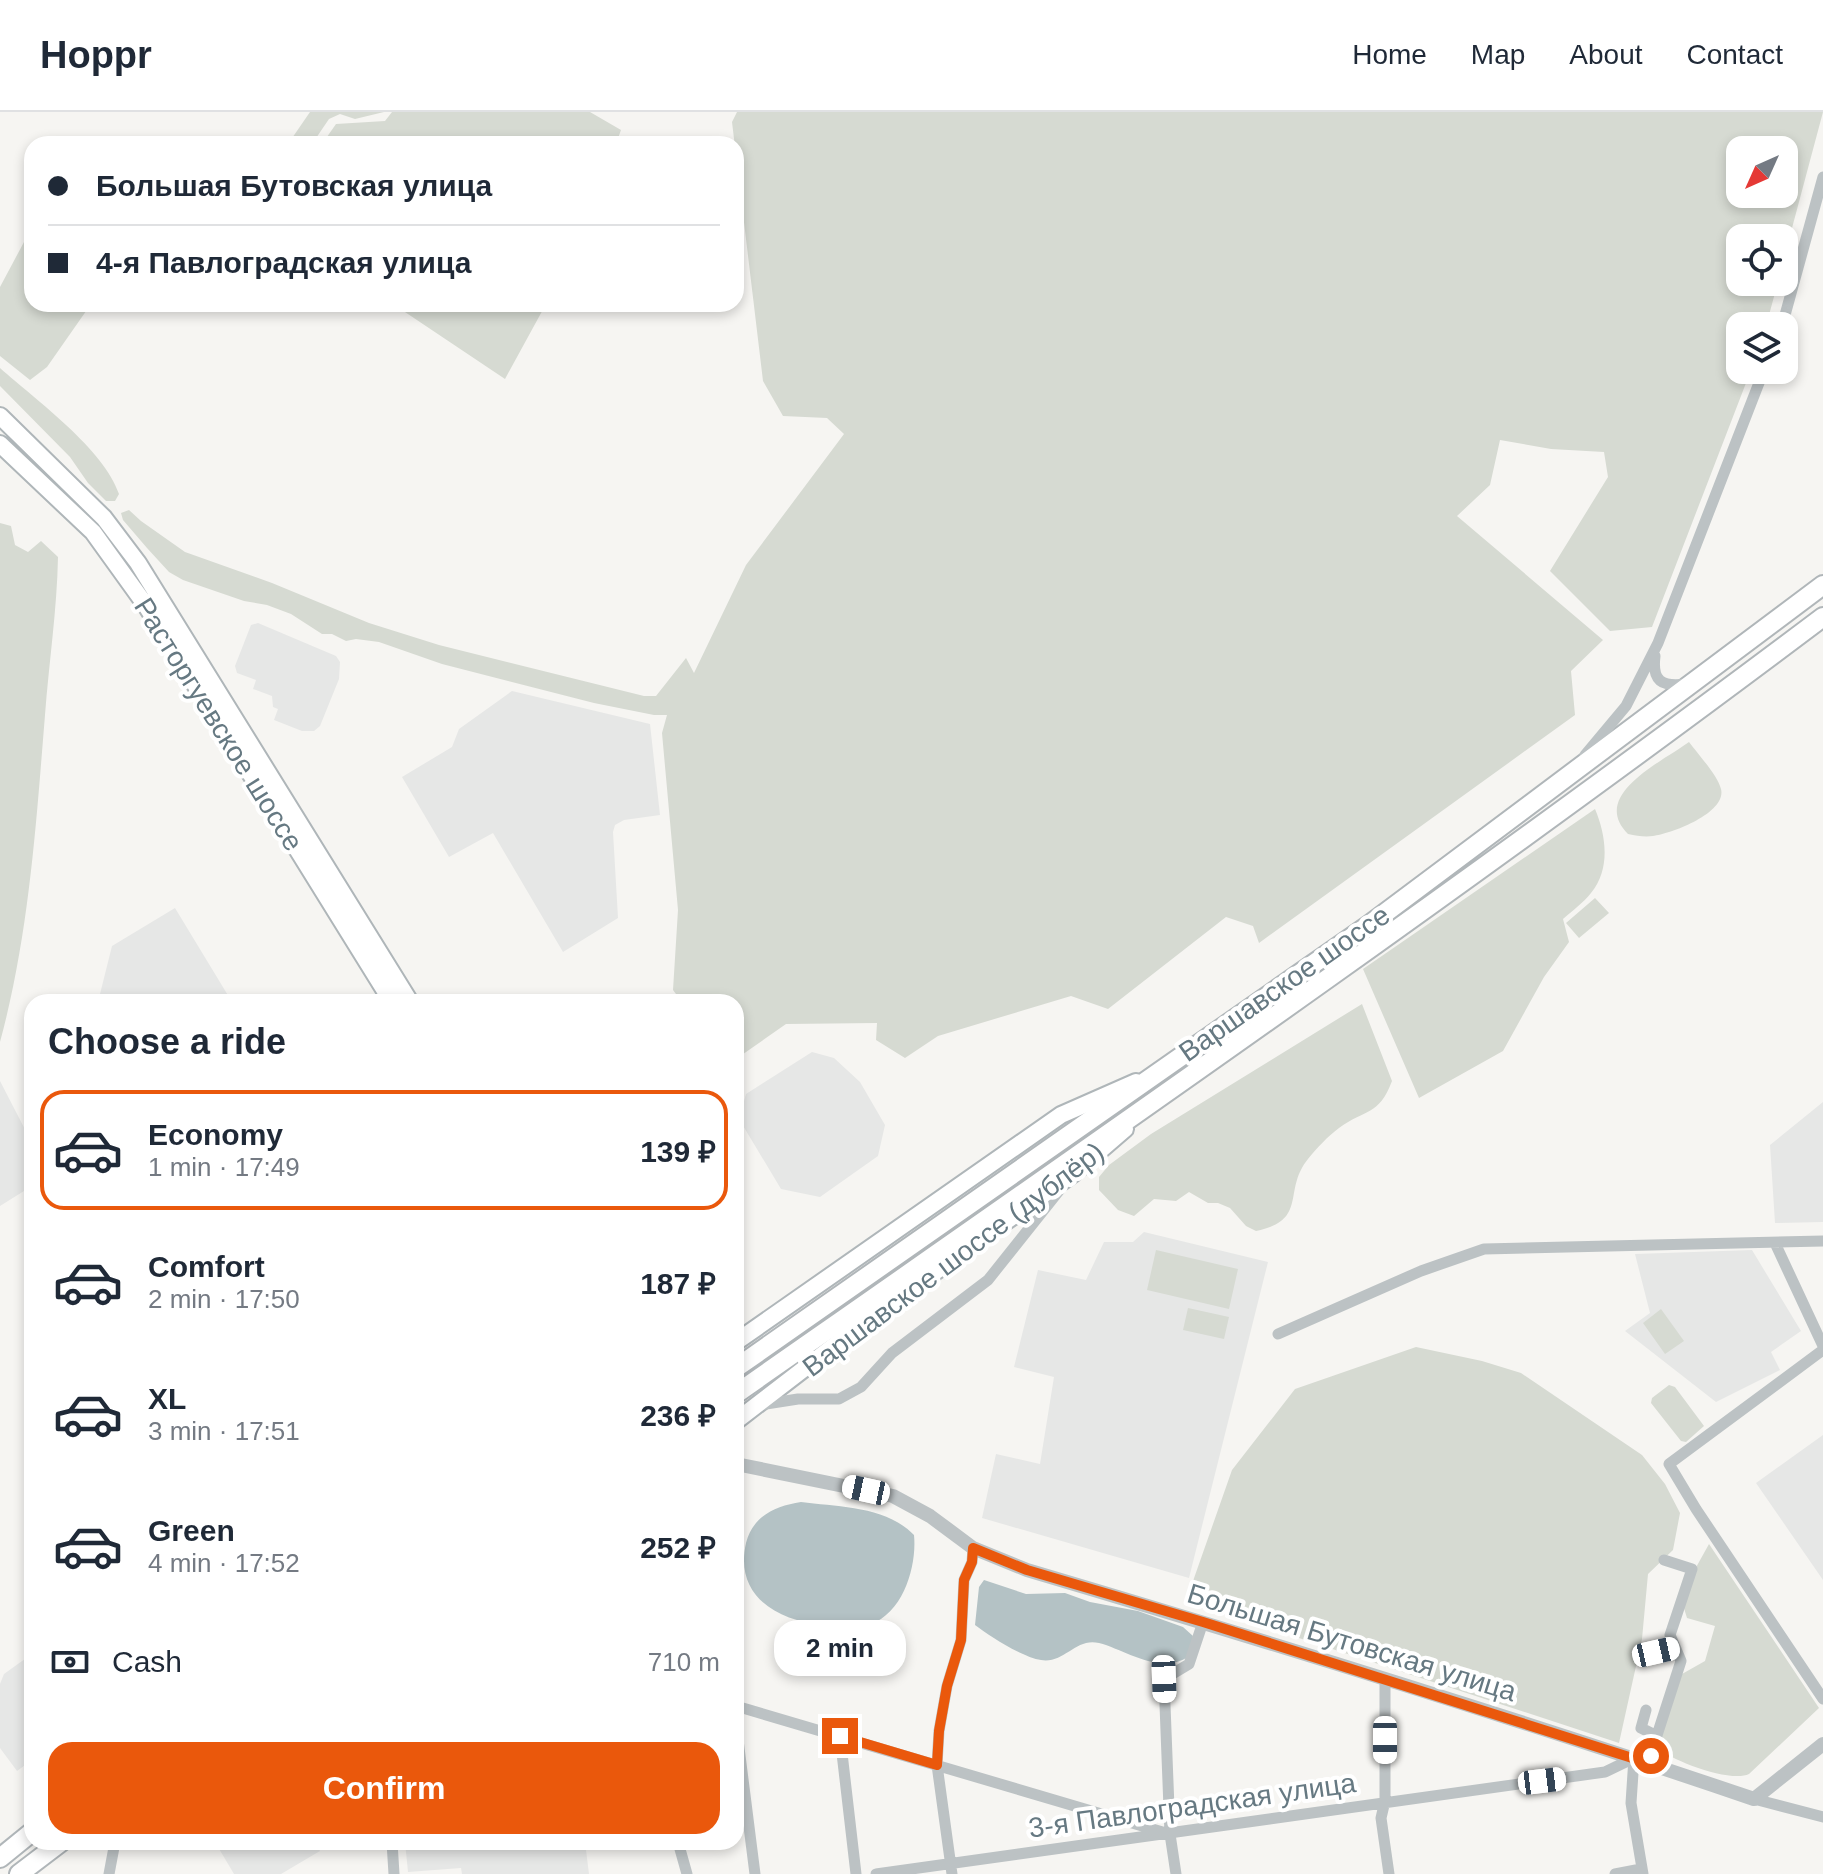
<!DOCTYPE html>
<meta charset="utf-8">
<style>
body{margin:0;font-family:Helvetica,sans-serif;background:#f2f2f3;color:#1f2937;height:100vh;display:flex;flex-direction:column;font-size:30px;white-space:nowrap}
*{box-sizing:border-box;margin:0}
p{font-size:26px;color:#747a83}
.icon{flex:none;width:44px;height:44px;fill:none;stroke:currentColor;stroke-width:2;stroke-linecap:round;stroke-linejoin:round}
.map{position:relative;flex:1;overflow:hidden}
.drawer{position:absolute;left:24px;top:882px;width:720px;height:856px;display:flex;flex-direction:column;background:#fff;border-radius:24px;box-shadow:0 4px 12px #0003}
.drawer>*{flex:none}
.banner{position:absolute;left:24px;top:24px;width:720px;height:176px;border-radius:24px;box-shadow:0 4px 12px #0003;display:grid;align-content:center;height:176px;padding:0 24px;background:#fff}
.needle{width:52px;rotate:225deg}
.tools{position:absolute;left:1726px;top:24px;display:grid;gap:16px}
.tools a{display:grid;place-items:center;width:72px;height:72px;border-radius:16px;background:#fff;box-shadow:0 4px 12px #0003;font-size:40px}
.end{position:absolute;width:36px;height:36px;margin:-18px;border:10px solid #ea580c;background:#fff;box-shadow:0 0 0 4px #fff}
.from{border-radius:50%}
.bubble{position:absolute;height:56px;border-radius:24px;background:#fff;box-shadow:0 4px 12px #0003;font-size:26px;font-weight:700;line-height:56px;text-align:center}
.car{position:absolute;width:24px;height:48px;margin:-24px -12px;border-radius:10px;box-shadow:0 0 6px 2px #0007;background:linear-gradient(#fff 24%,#345 0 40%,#fff 0 76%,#345 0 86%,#fff 0)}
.banner b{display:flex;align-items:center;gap:28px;height:76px;font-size:30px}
.banner b+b{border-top:2px solid #e0e1e3}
.banner i{width:20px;height:20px;background:#1f2937}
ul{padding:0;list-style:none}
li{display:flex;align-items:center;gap:24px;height:120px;margin:0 16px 12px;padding:0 8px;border:4px solid transparent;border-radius:24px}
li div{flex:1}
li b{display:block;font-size:30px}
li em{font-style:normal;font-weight:700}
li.on{border-color:#ea580c}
li>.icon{width:72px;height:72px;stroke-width:1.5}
h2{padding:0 24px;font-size:36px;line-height:96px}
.pay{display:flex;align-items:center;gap:20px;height:88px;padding:0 24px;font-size:30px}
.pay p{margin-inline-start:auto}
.action{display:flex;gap:16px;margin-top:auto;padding:16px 24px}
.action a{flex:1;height:92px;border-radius:24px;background:#ea580c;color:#fff;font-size:32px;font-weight:700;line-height:92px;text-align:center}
header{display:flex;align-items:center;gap:48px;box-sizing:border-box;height:112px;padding:0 40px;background:#fff;border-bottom:2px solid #e0e1e3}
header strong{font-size:38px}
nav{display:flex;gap:44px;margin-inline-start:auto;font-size:28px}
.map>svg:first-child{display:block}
.built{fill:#e6e7e6}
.green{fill:#d6dad2;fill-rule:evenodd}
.water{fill:#b4c2c5}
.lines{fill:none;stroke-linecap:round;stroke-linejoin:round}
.secondary-casing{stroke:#afb6b9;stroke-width:20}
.primary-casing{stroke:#b0b6b9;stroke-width:22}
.minor{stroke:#bcc2c4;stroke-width:11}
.tertiary{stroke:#bcc2c4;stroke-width:14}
.secondary{stroke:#fff;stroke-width:16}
.primary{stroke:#fff;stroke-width:18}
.route{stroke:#ea580c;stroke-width:10}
.labels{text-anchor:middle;stroke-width:8;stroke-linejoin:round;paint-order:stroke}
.street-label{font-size:28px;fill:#667982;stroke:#fff}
</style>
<header>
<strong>Hoppr</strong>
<nav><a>Home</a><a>Map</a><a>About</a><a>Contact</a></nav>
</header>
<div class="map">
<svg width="1823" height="1762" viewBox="0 0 1823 1762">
<rect width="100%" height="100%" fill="#f6f5f2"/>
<path class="built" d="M258 511 336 544 340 550 339 567 320 614 314 619H302L274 608 278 597 273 595 272 584 253 577 256 568 237 561 235 554 251 513Z
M512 579 650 612 660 703 624 708 615 713 613 720 618 806 563 840 493 721 449 745 402 665 452 635 459 617Z
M175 796 232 890H98L112 834Z
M812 940 834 946 860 970 885 1013 878 1044 820 1085 781 1077 739 1007 746 982Z
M0 969 32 1031V1074L0 1094Z
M1823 990V1110L1775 1111 1770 1033Z
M1144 1120 1268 1150 1189 1466 982 1406 996 1342 1040 1352 1054 1265 1014 1255 1038 1158 1086 1168 1104 1130H1133Z
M1752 1138 1801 1219 1771 1240 1780 1258 1716 1290 1625 1219 1650 1201 1635 1142Z
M1823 1323V1468L1756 1371Z
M29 1544 32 1545V1648L17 1659 0 1636V1572L4 1562Z
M215 1730H315L320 1739 281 1762H234Z
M405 1730H585L589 1762H462L461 1756 408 1760Z"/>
<path class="green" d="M310 0H384L355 7 340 2 329 7 312 32H288Z
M392 0H590L621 18 616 32H322L336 12 385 9Z
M737 0H1823L1784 146V126H1740V170H1778L1766 214H1740V258H1751L1652 515 1610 519 1550 459 1608 365 1604 340 1551 337 1500 328 1490 373 1457 404 1603 528 1571 559 1575 603 1259 831 1253 814 1226 805 1108 897 1071 884 938 924 905 946 876 928 877 911 786 912 736 947V890H682L673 878 678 798 662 621 667 603H654L594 591 442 552 379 530 356 527 346 529 332 522H322L291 502 267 493 244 489 183 468 169 460 147 436 123 408 121 401 129 398 141 409 185 440 272 471 369 511 439 533 644 584H656L686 546 694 561 746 453 844 322 827 306 783 304 763 269 732 10ZM1740 38H1784V82H1740Z
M32 115V192H91L47 255 30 268 0 244V175Z
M393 192H546L505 267Z
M0 256C37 289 104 337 119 382L115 389H106L88 371 70 345 0 274Z
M0 411 11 414 15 433 28 440 41 429 58 445C57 498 49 550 45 603 36 713 29 823 0 930Z
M1689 630C1698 642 1718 664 1721 677 1727 701 1671 722 1653 724 1645 725 1637 724 1628 722 1589 683 1662 650 1689 630Z
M1595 697C1606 723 1611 757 1591 781 1583 791 1572 799 1563 807L1569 830 1544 865 1503 939 1419 986 1363 857Z
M1595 786 1609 801 1579 826 1566 811Z
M1362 892 1392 969C1379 1004 1365 997 1339 1016 1327 1025 1318 1035 1308 1047 1282 1079 1309 1108 1256 1119L1246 1114 1230 1096 1218 1091H1208L1189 1080 1176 1089 1154 1087 1134 1104 1118 1098 1099 1078V1065L1109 1053 1151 1022Z
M1156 1138 1238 1157 1229 1197 1147 1178Z
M1188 1196 1229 1205 1224 1227 1183 1218Z
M1661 1197 1684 1229 1665 1242 1643 1211Z
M1416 1235 1482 1249 1521 1261 1642 1343 1665 1372 1680 1401 1673 1438 1648 1462 1642 1527 1619 1631 1186 1489 1232 1358 1295 1277Z
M1669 1273 1675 1275 1704 1314 1686 1330 1681 1329 1651 1291 1652 1286Z
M1709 1432 1819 1596 1749 1662C1731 1671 1671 1649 1657 1635L1682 1562 1705 1549 1715 1514 1687 1506 1683 1493 1694 1459Z"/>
<path class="water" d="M801 1390C839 1395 886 1394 914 1423 917 1453 904 1500 871 1512 856 1517 838 1515 822 1513 777 1508 734 1484 746 1431 753 1404 775 1394 801 1390Z
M984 1468 1026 1482 1065 1481 1090 1490 1138 1499 1183 1515 1193 1524 1188 1545C1159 1563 1126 1538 1099 1531 1076 1525 1064 1552 1041 1548 1024 1546 989 1524 975 1513L979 1475Z"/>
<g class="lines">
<defs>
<path id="secondary" d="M0 304 104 406 138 451 410 890
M0 332 93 420 147 495 392 890
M736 1230 1061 1003 1136 970
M736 1309 870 1206 1074 1061 1125 1017"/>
<path id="primary" d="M736 1256 1369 813 1823 473
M736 1282C1101 1027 1467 773 1823 505
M0 1746 32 1720
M19 1762 61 1730"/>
</defs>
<use href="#secondary" class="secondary-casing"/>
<use href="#primary" class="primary-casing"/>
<path class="minor" d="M1782 214 1823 65
M1655 544C1652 569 1661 575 1686 572
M1585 643 1626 594 1658 531 1764 258
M1775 1131 1823 1234
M1278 1222 1421 1159 1484 1137 1823 1129
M1823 1238 1669 1352 1696 1397 1823 1587
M760 1293 798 1287H839L861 1275 892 1241 988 1168 1062 1075
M1656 1540 1675 1535
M1385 1568V1689L1381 1706 1389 1762
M736 1594 1166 1721
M1646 1598 1641 1616 1657 1624
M736 1612 755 1762
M840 1624 856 1762
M1648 1651 1681 1549 1670 1523 1692 1457 1664 1448
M1754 1687 1823 1705
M392 1730 394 1762
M678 1730 687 1762
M109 1762 115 1730
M876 1762C1119 1727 1362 1692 1605 1660L1634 1646 1631 1691 1643 1762
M952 1762 937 1653 939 1619 947 1574 961 1528 964 1468 972 1450 973 1436
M1176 1762 1170 1722 1164 1567 1189 1552 1203 1510
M1615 1762 1641 1757"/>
<path class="tertiary" d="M736 1352 893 1384 930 1404 973 1436 1027 1458C1270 1530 1513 1605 1754 1687L1823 1632"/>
<use href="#secondary" class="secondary"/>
<use href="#primary" class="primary"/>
</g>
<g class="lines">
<path class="route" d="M840 1624 937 1653 939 1619 947 1574 961 1528 964 1468 972 1450 973 1436 1027 1458 1203 1510 1648 1651 1651 1644"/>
</g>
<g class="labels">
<g class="street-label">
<text transform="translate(219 612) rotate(58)" y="10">Расторгуевское шоссе</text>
<text transform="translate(1284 871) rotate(-35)" y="10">Варшавское шоссе</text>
<text transform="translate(953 1147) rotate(-37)" y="10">Варшавское шоссе (дублёр)</text>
<text transform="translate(1352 1530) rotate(17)" y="10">Большая Бутовская улица</text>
<text transform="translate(1192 1693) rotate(-8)" y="10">3-я Павлоградская улица</text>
</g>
</g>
</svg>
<div class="tools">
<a><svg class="needle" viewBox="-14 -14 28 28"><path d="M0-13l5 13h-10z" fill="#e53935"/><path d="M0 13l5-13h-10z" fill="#747a83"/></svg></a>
<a><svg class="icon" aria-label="locate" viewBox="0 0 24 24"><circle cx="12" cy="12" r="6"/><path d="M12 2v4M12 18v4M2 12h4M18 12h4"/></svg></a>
<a><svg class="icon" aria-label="layers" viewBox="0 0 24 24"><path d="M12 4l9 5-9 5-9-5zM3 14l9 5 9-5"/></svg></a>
</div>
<i class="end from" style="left:1651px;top:1644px"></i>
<i class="end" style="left:840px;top:1624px"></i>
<div class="bubble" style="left:774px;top:1508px;width:132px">2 min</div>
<i class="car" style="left:866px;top:1378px;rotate:282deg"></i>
<i class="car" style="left:1656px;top:1540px;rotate:77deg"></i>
<i class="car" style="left:1164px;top:1567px;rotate:178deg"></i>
<i class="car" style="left:1385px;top:1628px;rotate:180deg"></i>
<i class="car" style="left:1542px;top:1669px;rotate:83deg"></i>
<div class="banner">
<b><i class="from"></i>Большая Бутовская улица</b>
<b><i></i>4-я Павлоградская улица</b>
</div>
<section class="drawer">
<h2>Choose a ride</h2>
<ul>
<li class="on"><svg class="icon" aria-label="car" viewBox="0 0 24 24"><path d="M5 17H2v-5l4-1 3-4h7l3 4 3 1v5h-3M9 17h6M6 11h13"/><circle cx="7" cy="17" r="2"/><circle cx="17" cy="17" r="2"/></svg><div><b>Economy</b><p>1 min · 17:49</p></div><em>139 ₽</em></li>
<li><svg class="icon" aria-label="car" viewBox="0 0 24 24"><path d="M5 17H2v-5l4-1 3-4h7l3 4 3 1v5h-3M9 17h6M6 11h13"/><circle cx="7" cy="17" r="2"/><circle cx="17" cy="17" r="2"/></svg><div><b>Comfort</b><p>2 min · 17:50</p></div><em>187 ₽</em></li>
<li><svg class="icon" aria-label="car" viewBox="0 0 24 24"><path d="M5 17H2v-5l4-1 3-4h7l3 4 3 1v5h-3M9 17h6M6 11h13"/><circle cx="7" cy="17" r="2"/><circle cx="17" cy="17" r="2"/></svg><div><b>XL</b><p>3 min · 17:51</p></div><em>236 ₽</em></li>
<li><svg class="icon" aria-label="car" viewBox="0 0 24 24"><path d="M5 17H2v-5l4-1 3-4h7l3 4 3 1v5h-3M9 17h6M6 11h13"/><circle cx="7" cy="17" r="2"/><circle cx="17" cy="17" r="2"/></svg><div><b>Green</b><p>4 min · 17:52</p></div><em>252 ₽</em></li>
</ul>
<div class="pay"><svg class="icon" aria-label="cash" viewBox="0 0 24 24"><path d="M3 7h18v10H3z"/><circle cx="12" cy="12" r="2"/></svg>Cash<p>710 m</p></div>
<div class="action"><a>Confirm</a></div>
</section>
</div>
